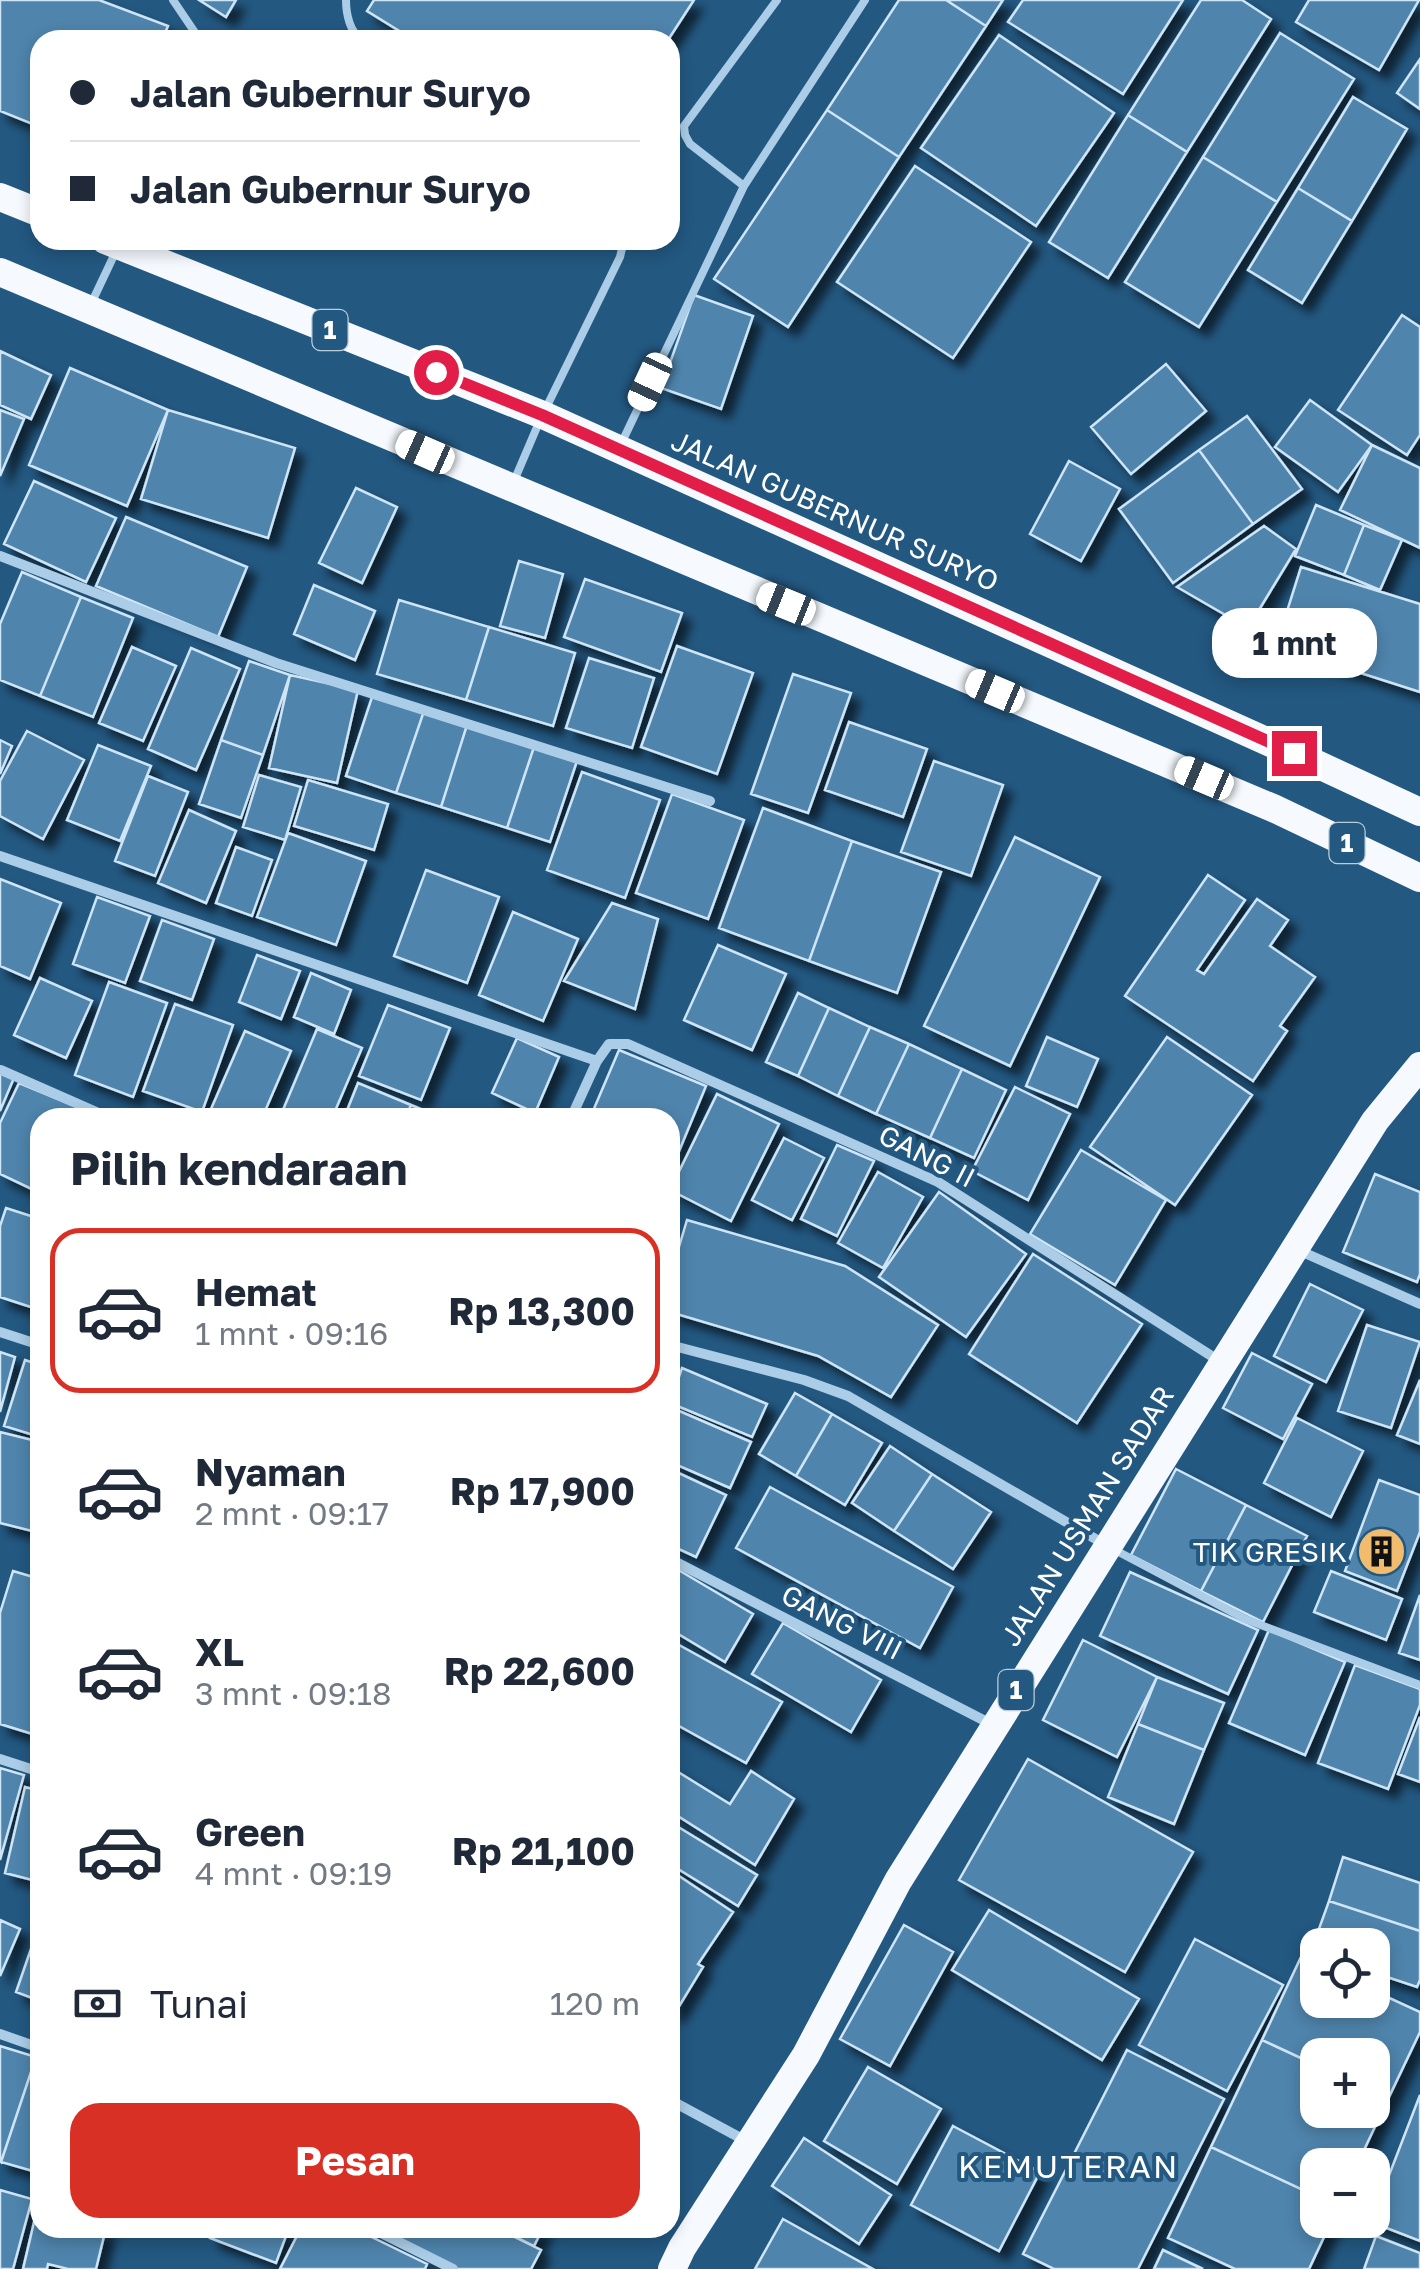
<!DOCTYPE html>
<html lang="id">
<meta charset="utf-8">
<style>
body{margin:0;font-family:"Golos Text",sans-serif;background:#f6f6f7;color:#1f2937;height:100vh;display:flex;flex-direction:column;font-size:38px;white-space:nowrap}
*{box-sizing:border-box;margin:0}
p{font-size:32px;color:#747a83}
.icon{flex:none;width:55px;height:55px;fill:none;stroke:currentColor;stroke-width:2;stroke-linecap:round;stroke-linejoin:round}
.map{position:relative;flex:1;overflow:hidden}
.panel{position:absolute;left:30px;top:1108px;width:650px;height:1130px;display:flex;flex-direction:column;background:#fff;border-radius:30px;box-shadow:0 5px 15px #0003}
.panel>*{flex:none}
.banner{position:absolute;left:30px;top:30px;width:650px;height:220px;border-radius:30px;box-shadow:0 5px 15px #0003;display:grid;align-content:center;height:220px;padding:0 40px;background:#fff}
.fabs{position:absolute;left:1300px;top:1928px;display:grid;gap:20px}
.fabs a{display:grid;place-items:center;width:90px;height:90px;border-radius:20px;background:#fff;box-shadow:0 5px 15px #0003;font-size:50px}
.end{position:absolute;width:45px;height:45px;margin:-22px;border:12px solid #e11d48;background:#fff;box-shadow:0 0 0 5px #fff}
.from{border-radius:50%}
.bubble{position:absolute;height:70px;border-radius:30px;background:#fff;box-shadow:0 5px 15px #0003;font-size:32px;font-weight:700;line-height:70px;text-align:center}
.car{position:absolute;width:30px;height:60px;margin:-30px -15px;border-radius:12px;box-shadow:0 0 8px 2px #0007;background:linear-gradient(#fff 24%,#345 0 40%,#fff 0 76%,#345 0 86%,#fff 0)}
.banner b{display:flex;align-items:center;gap:35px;height:95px;font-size:38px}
.banner b+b{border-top:2px solid #e0e1e3}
.banner i{width:25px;height:25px;background:#1f2937}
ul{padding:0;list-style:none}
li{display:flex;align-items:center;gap:30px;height:165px;margin:0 20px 15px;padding:0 20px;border:5px solid transparent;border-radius:30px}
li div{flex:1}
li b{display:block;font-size:38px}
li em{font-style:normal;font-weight:700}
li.current{border-color:#d93025}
li>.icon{width:90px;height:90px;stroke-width:1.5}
h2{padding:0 40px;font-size:45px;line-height:120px}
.pay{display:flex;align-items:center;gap:25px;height:110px;padding:0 40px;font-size:38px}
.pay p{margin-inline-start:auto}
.cta{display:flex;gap:20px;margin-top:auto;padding:20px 40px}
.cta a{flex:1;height:115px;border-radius:30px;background:#d93025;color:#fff;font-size:40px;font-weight:700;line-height:115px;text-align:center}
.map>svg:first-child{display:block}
.building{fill:#5084ac;stroke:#cee5f6;stroke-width:2.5;filter:url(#shadow)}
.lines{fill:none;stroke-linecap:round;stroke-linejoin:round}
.service{stroke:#abcde7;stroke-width:8}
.minor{stroke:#abcde7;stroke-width:10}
.trunk{stroke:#f6fafe;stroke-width:28}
.route{stroke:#e11d48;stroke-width:12}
.labels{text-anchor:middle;stroke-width:8;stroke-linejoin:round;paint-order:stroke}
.shield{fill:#235881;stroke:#bdcdd9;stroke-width:2.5}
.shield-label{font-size:25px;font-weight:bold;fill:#fff}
.street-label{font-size:28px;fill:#fff;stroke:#235881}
.poi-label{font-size:28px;fill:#fff;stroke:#235881;text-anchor:end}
.quarter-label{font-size:32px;letter-spacing:2.5px;fill:#fff;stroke:#235881}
</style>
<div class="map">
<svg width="1420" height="2269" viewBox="0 0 1420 2269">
<defs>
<filter id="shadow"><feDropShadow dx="9" dy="9" stdDeviation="5" flood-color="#0009"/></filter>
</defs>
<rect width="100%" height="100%" fill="#235881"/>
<path class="building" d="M0 0H99L168 26 162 40H40V127L0 111Z
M199 0H236L226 17Z
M374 0H694L668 40H414L367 11Z
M899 0H946L986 26 899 157 827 110Z
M946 0H1003L986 26Z
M1023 0H1183L1123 94 1008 22Z
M1201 0H1242L1271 19 1187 152 1128 115Z
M1309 0H1419L1379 70 1296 22Z
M1280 33 1354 79 1277 202 1203 157Z
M999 35 1114 113 1036 226 921 148Z
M1420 59V109L1397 93Z
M1353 97 1407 129 1352 221 1298 188Z
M827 110 899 157 788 327 714 279Z
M1128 115 1187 152 1108 278 1049 242Z
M1203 157 1277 202 1199 327 1125 282Z
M915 166 1031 242 953 358 837 282Z
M1298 188 1352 221 1302 303 1248 270Z
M694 295 753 316 721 409 661 388Z
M1402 315 1420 327V435L1407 455 1338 410Z
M0 351 51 375 31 419 0 405Z
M1166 364 1206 411 1131 474 1091 427Z
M70 368 168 410 127 506 29 465Z
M1310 400 1372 445 1338 492 1275 447Z
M0 410 24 419 0 476Z
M168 410 295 448 268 538 141 499Z
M1247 416 1302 489 1253 524 1199 450Z
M1372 445 1420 468V548L1340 510Z
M1199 450 1253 524 1173 583 1119 509Z
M1069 461 1120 489 1081 561 1030 534Z
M34 481 116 518 86 582 4 544Z
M356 488 397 507 362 583 319 563Z
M1316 505 1364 525 1344 575 1295 556Z
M126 517 247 567 218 637 96 586Z
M1364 525 1402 540 1380 590 1344 575Z
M1264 526 1296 549 1248 628 1177 587Z
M519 561 563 574 545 638 500 626Z
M1301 567 1420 604V692L1276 646Z
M22 572 81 597 40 696 0 680V624Z
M585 579 682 613 661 672 564 637Z
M314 585 375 611 355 660 294 634Z
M81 597 133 618 93 717 40 696Z
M399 600 489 627 466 700 377 674Z
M489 627 575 653 553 726 466 700Z
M677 646 753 673 717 774 641 747Z
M132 647 176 666 143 741 99 723Z
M191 648 240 669 196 770 148 749Z
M589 658 654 678 632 748 566 728Z
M249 661 290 675 263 755 221 740Z
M793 674 851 693 808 813 751 794Z
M290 675 358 690 337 783 269 768Z
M373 694 424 711 396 793 346 776Z
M424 711 467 725 441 807 396 793Z
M849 722 927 749 903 817 825 790Z
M467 725 534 747 507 828 441 807Z
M27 731 84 760 43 839 0 816V781Z
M0 740 12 746 0 774Z
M221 740 263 755 241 818 199 804Z
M98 745 151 766 120 841 67 820Z
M534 747 577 761 550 842 507 828Z
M934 761 1003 785 971 876 901 852Z
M582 772 660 800 625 898 547 870Z
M259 775 301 787 285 840 243 827Z
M148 776 188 792 155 876 115 861Z
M308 780 388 804 374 850 294 826Z
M672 794 744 820 708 919 636 893Z
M763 808 852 841 809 961 719 928Z
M189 810 236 831 206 903 158 883Z
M288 833 366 861 336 945 257 917Z
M1015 837 1100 877 1010 1066 924 1026Z
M852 841 941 872 897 993 809 961Z
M236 847 272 860 252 916 216 903Z
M426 870 499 897 467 983 394 956Z
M1208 875 1245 900 1197 970 1204 974 1257 899 1288 920 1270 946 1315 977 1280 1026 1287 1031 1253 1081 1125 996Z
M0 879 61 903 30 979 0 966Z
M97 897 150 916 125 983 73 964Z
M612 903 658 919 635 1009 564 981Z
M513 912 578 939 543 1021 479 995Z
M162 920 214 939 192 1000 140 981Z
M718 945 786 974 752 1050 684 1020Z
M257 955 300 971 281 1019 239 1002Z
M311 973 351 990 334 1034 294 1017Z
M40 978 92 1001 66 1058 14 1035Z
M109 982 167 1003 133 1097 75 1075Z
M798 993 829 1008 798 1076 766 1062Z
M175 1004 233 1025 202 1112 143 1091Z
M388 1005 450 1028 421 1100 359 1076Z
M829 1008 870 1027 838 1096 798 1076Z
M870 1027 909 1044 876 1114 838 1096Z
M317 1029 362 1048 332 1118 280 1117Z
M245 1031 291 1051 262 1118H231L211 1109Z
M1047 1037 1098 1059 1077 1107 1026 1086Z
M1167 1037 1252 1095 1175 1205 1090 1147Z
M517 1038 559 1057 535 1113 492 1093Z
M909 1044 962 1069 930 1138 876 1114Z
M619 1050 706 1086 670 1173V1118H590Z
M962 1069 1006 1090 974 1158 930 1138Z
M0 1072 14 1078 0 1111Z
M19 1083 82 1109 78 1118H40V1193L0 1174V1123Z
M358 1083 411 1105 405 1118H344Z
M1015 1087 1070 1114 1028 1200 972 1171Z
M717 1094 779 1124 731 1221 670 1190Z
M411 1105 442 1118H405Z
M784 1138 824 1158 792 1220 752 1200Z
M837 1145 874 1161 837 1236 801 1219Z
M1081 1150 1166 1200 1115 1285 1030 1234Z
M878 1172 923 1197 883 1268 838 1243Z
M1375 1174 1420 1192V1274L1417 1282 1343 1252Z
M939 1192 1026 1254 966 1337 879 1277Z
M6 1208 40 1219V1310L0 1297V1226Z
M687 1220 845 1266 938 1325 891 1397 818 1356 670 1312V1277Z
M1033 1254 1142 1324 1077 1423 969 1354Z
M1310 1284 1363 1310 1326 1382 1274 1356Z
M1367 1325 1420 1342 1391 1428 1338 1411Z
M0 1352 15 1357 0 1412Z
M1252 1353 1312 1384 1283 1439 1223 1408Z
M25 1360 40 1365V1437L4 1426Z
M682 1368 767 1404 752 1437 670 1403Z
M1420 1380V1444L1397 1435Z
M795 1393 832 1414 796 1476 759 1454Z
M670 1407 751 1442 730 1488 670 1462Z
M832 1414 882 1443 845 1505 796 1476Z
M1297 1418 1363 1451 1331 1517 1264 1483Z
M0 1432 40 1442V1533L0 1523Z
M890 1446 932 1474 894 1531 852 1503Z
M670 1469 726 1495 696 1557 670 1545Z
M1176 1469 1246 1505 1201 1591 1131 1555Z
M932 1474 991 1512 953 1569 894 1531Z
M1379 1480 1420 1495V1532L1397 1591 1345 1571Z
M770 1487 953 1587 920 1648 736 1548Z
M1246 1505 1307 1536 1263 1622 1201 1591Z
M670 1565 753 1614 725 1662 670 1629Z
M13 1571 40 1579 39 1736 0 1724V1613Z
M1331 1571 1402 1599 1386 1640 1314 1612Z
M1130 1572 1258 1630 1228 1694 1100 1636Z
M1420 1595V1660L1399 1653Z
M783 1623 881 1680 851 1732 752 1674Z
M1269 1630 1345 1662 1305 1755 1229 1723Z
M670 1640 782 1702 746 1763 670 1721Z
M1083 1640 1157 1677 1117 1757 1043 1720Z
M1355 1665 1420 1689V1705L1388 1789 1318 1763Z
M1157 1677 1224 1703 1204 1750 1138 1724Z
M1420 1717V1782L1398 1774Z
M1138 1724 1204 1750 1174 1824 1108 1797Z
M1028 1759 1193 1852 1125 1972 959 1880Z
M670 1767 730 1804 751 1771 794 1799 755 1865 670 1811Z
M0 1768 24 1775 0 1860Z
M25 1787 40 1791V1882L5 1873Z
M670 1822 757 1875 738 1906 670 1864Z
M1343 1857 1420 1883V1931L1329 1901Z
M670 1870 733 1912 698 1964 703 1967 675 2013 670 2011Z
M1329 1901 1420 1931V1980L1417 1987 1372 1972V1945H1318V1954L1311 1951Z
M989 1910 1139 1999 1102 2060 952 1970Z
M0 1920 20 1929 0 1976Z
M904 1925 953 1952 890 2066 840 2039Z
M38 1929 40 1930V2001L16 1992Z
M1195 1939 1283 1985 1227 2091 1139 2045Z
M1301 1957 1318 1965V2000H1372V1990L1420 2012V2032L1388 2099 1372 2092V2055H1318V2066L1262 2040Z
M1262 2040 1318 2066V2110H1372V2092L1388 2099 1357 2165H1318V2197L1211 2147Z
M0 2046 36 2057 1 2162 0 2161Z
M1127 2050 1224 2099 1138 2269H1054L1023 2254Z
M36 2057 40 2058V2173L1 2162Z
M868 2067 941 2109 897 2184 824 2141Z
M1420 2095V2241L1371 2222Z
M953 2126 1040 2172 999 2251 911 2205Z
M804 2138 891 2195 859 2244 772 2186Z
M1211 2147 1318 2197V2220H1332L1309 2269H1235L1168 2238Z
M0 2190 32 2199 13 2269H0Z
M39 2201 40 2228H106L96 2269H68L48 2264 47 2269H23Z
M783 2219 873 2269H755Z
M214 2228H289L276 2263 210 2238Z
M301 2228H353L427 2264 425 2269H280Z
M376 2228H496L541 2250 531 2269H455Z
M498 2228H543L534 2246Z
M1376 2236 1420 2253V2269H1364Z
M1163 2250 1203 2269H1154Z"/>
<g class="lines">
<path class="service" d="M173 0 200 40
M346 0C346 14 350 33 362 40
M744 186 690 144 685 135 684 126 777 0
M91 304 117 249
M546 408 620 257 624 240
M622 442 744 186 865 0
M514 481 540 420
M1115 1550 1245 1619 1420 1685"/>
<path class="minor" d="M0 556 276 663 710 801
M0 856 597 1061
M1 1070 110 1118
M571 1118 597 1061 609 1044H628L938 1182 1221 1362
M1298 1250 1420 1304
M0 1332 40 1345
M670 1345 804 1380 848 1396 1106 1545
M670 1559 993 1725
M0 1759 40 1772
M0 2034 40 2048
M670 2100 748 2142
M371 2228 453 2269"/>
<path class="trunk" d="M0 197 40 213
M105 240 543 415 1293 753 1420 812
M0 272 1273 808 1420 878
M672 2269 682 2248 806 2055 898 1881 1375 1121 1420 1066"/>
</g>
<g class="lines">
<path class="route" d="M436 372 542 415 1294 753"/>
</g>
<defs>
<symbol id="building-disc" viewBox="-11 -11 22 22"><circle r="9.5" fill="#f2bc6e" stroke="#235881"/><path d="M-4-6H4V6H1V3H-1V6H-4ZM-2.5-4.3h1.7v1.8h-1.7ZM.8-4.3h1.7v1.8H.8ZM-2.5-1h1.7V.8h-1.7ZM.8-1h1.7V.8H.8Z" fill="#111"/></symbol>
</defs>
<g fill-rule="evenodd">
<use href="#building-disc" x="1354" y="1524" width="55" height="55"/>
</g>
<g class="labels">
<g class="shield">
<rect x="312.5" y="310" width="35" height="40" rx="8"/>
<rect x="1329.5" y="823" width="35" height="40" rx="8"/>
<rect x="998.5" y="1670" width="35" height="40" rx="8"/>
</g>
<g class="shield-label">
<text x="330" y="339">1</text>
<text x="1347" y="852">1</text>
<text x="1016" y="1699">1</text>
</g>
<g class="street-label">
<text transform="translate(835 511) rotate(24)" y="10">JALAN GUBERNUR SURYO</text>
<text transform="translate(927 1156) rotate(27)" y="10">GANG II</text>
<text transform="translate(1087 1516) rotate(-58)" y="10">JALAN USMAN SADAR</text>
<text transform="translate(842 1622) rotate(27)" y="10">GANG VIII</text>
</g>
<g class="poi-label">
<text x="1347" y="1562">TIK GRESIK</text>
</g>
<g class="quarter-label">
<text x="1069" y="2178">KEMUTERAN</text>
</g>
</g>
</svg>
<div class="fabs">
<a><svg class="icon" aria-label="locate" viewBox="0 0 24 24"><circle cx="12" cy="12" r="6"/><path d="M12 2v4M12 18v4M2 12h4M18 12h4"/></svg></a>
<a>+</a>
<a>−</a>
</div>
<i class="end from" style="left:436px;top:372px"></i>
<i class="end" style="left:1294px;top:753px"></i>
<div class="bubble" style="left:1212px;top:608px;width:165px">1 mnt</div>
<i class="car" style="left:650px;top:382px;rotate:205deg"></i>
<i class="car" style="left:425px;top:452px;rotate:294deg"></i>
<i class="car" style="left:786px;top:604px;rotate:292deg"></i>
<i class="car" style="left:995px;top:691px;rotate:293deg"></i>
<i class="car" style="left:1204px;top:778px;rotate:293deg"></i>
<div class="banner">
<b><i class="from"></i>Jalan Gubernur Suryo</b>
<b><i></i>Jalan Gubernur Suryo</b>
</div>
<section class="panel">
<h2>Pilih kendaraan</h2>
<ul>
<li class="current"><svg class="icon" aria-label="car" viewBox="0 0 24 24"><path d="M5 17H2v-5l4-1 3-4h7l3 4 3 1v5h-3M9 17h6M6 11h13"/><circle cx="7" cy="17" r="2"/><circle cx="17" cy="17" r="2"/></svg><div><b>Hemat</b><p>1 mnt · 09:16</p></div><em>Rp 13,300</em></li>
<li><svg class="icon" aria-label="car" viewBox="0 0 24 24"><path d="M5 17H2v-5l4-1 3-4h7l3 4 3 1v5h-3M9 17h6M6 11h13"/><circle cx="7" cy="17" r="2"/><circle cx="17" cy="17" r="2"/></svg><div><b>Nyaman</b><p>2 mnt · 09:17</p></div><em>Rp 17,900</em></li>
<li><svg class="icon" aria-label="car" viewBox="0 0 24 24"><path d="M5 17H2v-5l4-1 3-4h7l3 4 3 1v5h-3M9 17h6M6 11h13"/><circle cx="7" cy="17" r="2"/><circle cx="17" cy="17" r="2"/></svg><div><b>XL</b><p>3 mnt · 09:18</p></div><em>Rp 22,600</em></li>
<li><svg class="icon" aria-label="car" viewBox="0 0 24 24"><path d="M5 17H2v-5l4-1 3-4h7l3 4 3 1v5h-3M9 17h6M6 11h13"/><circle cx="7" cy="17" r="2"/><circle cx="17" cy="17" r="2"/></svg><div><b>Green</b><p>4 mnt · 09:19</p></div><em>Rp 21,100</em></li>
</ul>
<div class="pay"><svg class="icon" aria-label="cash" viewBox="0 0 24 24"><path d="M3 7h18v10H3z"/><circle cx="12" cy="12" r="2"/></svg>Tunai<p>120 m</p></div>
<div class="cta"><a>Pesan</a></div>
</section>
</div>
